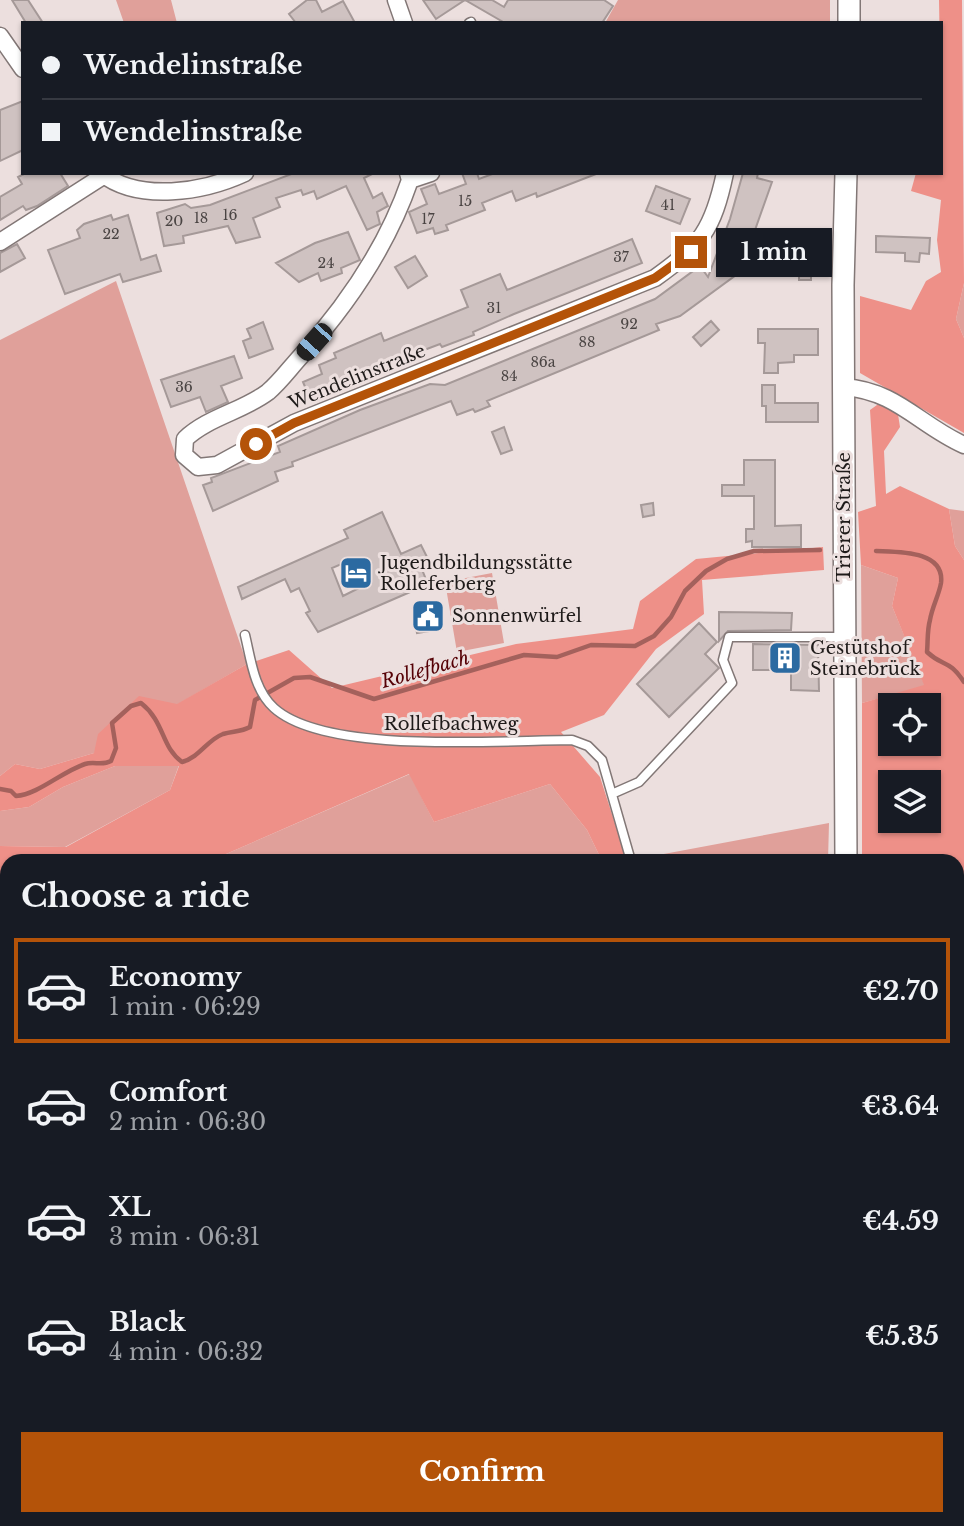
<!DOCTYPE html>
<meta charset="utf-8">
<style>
body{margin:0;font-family:"Libre Baskerville",serif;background:#20242c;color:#f1f3f6;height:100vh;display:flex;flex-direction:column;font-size:26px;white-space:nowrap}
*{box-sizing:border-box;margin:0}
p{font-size:23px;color:#9ea1a6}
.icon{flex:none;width:38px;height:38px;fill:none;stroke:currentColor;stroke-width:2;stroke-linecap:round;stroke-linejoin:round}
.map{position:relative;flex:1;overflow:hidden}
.sheet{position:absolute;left:0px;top:854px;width:964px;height:672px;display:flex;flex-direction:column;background:#171b24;border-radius:21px 21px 0 0;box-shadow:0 2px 5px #0004}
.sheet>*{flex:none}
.top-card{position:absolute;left:21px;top:21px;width:922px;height:154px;border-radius:0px;box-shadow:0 2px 5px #0004;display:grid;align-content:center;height:154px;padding:0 21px;background:#171b24}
.buttons{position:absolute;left:878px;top:693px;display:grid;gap:14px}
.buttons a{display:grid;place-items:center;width:63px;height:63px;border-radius:0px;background:#171b24;box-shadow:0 2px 5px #0004;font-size:35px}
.end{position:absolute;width:32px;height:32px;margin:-16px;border:9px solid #b45309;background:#fff;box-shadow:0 0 0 4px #fff}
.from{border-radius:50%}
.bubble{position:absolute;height:49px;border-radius:0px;background:#171b24;box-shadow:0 2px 5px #0004;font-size:23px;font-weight:800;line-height:49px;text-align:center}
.car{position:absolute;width:21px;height:42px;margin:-21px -10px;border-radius:9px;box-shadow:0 0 5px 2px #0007;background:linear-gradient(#222 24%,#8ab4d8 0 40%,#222 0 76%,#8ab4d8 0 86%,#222 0)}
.top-card b{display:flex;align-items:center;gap:24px;height:66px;font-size:26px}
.top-card b+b{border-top:2px solid #363941}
.top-card i{width:18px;height:18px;background:#f1f3f6}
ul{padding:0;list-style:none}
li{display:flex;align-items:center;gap:21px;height:105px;margin:0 14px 10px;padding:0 7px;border:4px solid transparent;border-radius:0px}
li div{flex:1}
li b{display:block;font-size:26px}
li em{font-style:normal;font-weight:800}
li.selected{border-color:#b45309}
li>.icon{width:63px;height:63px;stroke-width:1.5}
h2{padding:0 21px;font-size:32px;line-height:84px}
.cta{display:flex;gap:14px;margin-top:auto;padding:14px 21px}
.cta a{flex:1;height:80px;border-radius:0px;background:#b45309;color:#fff;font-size:28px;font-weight:800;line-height:80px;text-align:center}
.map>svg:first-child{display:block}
.green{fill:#e0a09a}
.forest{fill:#ee9088;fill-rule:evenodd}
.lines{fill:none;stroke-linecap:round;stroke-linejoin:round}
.stream{stroke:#a4615c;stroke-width:4.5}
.building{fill:#cfc2c1;stroke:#a59998;stroke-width:2;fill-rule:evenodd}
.service-casing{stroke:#827776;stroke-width:11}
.minor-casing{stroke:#827776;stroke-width:19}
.tertiary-casing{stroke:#827776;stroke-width:23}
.secondary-casing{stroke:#827776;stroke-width:24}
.service{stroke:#fff;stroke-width:8}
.minor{stroke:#fff;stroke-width:16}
.tertiary{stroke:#fff;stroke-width:19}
.secondary{stroke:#fff;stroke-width:21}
.route{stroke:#b45309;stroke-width:9}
.labels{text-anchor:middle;stroke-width:6;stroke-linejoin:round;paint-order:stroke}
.number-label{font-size:14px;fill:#4a4443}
.street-label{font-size:18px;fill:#1e1a19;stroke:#ecdfde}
.poi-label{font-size:18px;fill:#1e1a19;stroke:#ecdfde;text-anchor:start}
.water-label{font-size:19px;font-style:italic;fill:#550005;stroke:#ecdfde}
</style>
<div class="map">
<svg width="964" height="1526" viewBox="0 0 964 1526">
<rect width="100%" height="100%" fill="#ecdfde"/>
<path class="green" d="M116 0H171L177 23H124Z
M618 0H830V23H605Z
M116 281 247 664 94 753 40 769 15 764 0 776V340Z
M964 283V338L956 319Z
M949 509 964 511V560L955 546Z
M861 565 898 578 892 606 925 686 862 703Z
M492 573 504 643 457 652 445 582Z
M179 765 170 790 65 847 0 846V811L29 807 63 787 115 766Z
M410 774 434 822 550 784 587 830 602 861H210Z
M829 823 828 861 637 859Z
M964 915V1394L957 1398V916Z
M7 1074V1519H381L384 1526H0V1078Z
M964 1419V1496L957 1482V1422Z
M458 1519H814L816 1526H462Z"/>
<path class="forest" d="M939 0H962L964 283 956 319 964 338V433L860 373V296L911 310 926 281 941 272 937 240 941 200 911 191 916 173H942Z
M884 400 897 408 900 427 884 451 886 494 900 486 949 509 955 546 964 560V915L957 916V861H862V703L924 685 892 606 898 578 861 565 858 512 876 506 870 410ZM891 705H929V744H891ZM891 782H929V821H891Z
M823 547 824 570 702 580 704 614 656 649 604 715 561 732 600 777 627 861H602L587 830 550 784 434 822 409 774 210 861H7V1074L0 1078V846L66 847 170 790 179 766H115L63 787 29 807 0 811V776L15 764 40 769 94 753 98 734 139 696 177 704 247 664 289 650 332 688 516 644 633 629 640 601 696 559Z
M957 1482 964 1496V1526H948L944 1519H957Z
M381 1519H458L462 1526H384Z
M854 1519H917L920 1526H900L891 1522 890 1526H854Z"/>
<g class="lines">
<path class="stream" d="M876 551C897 552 945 550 941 583 939 595 932 607 930 620 927 630 928 642 927 652 943 667 949 659 964 682
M0 789 11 791 16 796C39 794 61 772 85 764 94 761 102 766 111 761L116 748 112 723 131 706 141 703C165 722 161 747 182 762 200 757 207 740 223 734 233 731 241 732 250 727L255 700 294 678 310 677 374 699 524 655 557 657 591 645 635 646 654 636 671 617 685 591 706 571 727 559 754 551 820 550"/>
</g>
<path class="building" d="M12 0H28L43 23H26Z
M307 0H316L322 12 343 1 355 23H296L289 14Z
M423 0H492L504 7 508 0H604L613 6 602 23H505L465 0 436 19Z
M23 101V150L0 161V110Z
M26 173H60L68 186 37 206 26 210 23 206 0 220V197L22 184 18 177Z
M294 173H374L364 178 373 198 382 193 388 206 377 212 380 224 367 230 346 186 317 199 314 191 303 195 301 190 276 198 280 207 253 218 260 237 236 243 228 226 183 236 184 243 164 246 157 213 185 204 191 208 210 205Z
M462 173H477L479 179 495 173 596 174 537 197 536 193 516 201 512 191 482 203 485 210 446 225 448 230 435 234 433 228 417 233 409 212 427 204 421 189 435 184 439 194 466 184Z
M743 173H758L757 178 772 182 743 264 730 273 736 275 680 316 656 324 659 330 487 401 490 406 475 412 473 409 457 415 451 401 292 462 293 466 275 472 278 481 213 511 203 485 212 482 211 478 280 452 278 446 360 410 430 384 445 385 655 299 700 266 708 277 730 219Z
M656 186 690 199 680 224 646 211Z
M111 215 113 220 128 215 141 260 156 255 161 271 123 282 120 274 65 294 48 250 80 238 77 230 84 224Z
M348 232 360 260 341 268 342 273 321 281 318 273 299 282 276 263 315 243Z
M876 236 930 238 929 254 920 253 919 262 905 261V253L876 252Z
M632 239 642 263 514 314 473 332 474 335 442 347 440 344 308 394 303 382 322 374 319 365 336 358 334 353 381 333 384 341 468 307 461 290 500 274 507 290Z
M17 244 25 258 0 272V253Z
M415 256 427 276 408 288 395 267Z
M799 268H811V280H799Z
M711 321 719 330 701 346 693 337Z
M263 322 273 349 249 358 243 341 251 338 247 329Z
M758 329H818V355H794V362L778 363V373H764L765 343H758Z
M234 356 242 378 221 386 228 402 206 412 200 397 171 407 161 380Z
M762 385H775V403H818V422H766V406H762Z
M504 427 512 450 501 454 492 432Z
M744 460H775V526L801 525V547H752V541L746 542V529H754V496H722V485H744Z
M653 503 654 515 643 517 641 505Z
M382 512 401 554 421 545 430 563 421 567 427 582 417 589 318 632 306 613 310 611 299 588 291 592 285 579 242 599 238 587 348 538 344 530ZM353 559 365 585 343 596 332 568Z
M437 605 441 608 442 629 417 633 413 609Z
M719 612 792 613 791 630 728 631 719 641Z
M699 623 717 642 705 654 719 668 669 717 637 684Z
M753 644 818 645 819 691 791 690V670H753Z"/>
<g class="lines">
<defs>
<path id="service" d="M469 23 471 22
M245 635C251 660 254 690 274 708 326 755 501 740 572 740L588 746 602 760 631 861
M614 793 639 782 732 683 723 660 729 637H844"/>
<path id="minor" d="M396 0 404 23
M0 36 23 69
M101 173C139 203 204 192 245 173
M408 173 410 180C387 247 348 304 301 356 290 368 280 382 268 392 243 411 208 417 185 439L184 455 198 467 217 465 294 423 655 278C701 245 713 230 725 173
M410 180 431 173
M0 242 103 176
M844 387C897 391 919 425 964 445"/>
<path id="tertiary" d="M927 1519 931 1526"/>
<path id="secondary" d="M849 0V23
M846 173 843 285 846 861
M846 1526V1519"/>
</defs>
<use href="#service" class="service-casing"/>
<use href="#minor" class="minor-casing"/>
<use href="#tertiary" class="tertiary-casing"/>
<use href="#secondary" class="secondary-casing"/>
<use href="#service" class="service"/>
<use href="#minor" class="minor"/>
<use href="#tertiary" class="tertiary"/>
<use href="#secondary" class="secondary"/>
</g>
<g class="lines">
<path class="route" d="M256 444 294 423 655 278 691 252"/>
</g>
<defs>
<symbol id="hotel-square" viewBox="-11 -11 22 22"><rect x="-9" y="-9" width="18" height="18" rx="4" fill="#2b6aa1" stroke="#ecdfde"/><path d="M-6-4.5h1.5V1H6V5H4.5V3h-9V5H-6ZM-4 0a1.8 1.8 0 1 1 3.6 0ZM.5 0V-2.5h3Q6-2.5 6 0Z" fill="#fff"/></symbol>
<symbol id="civic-square" viewBox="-11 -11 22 22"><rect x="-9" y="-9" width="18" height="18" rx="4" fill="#2b6aa1" stroke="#ecdfde"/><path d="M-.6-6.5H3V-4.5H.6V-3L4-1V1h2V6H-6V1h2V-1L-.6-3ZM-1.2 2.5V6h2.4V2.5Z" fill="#fff"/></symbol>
<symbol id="building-square" viewBox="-11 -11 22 22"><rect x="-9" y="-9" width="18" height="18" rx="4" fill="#2b6aa1" stroke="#ecdfde"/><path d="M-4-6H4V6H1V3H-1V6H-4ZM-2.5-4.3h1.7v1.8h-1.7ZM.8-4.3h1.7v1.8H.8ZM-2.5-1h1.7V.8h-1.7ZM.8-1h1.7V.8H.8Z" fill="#fff"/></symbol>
</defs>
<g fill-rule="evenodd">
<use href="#hotel-square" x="337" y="554" width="38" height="38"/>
<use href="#civic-square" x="409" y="597" width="38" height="38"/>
<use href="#building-square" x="766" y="639" width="38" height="38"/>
</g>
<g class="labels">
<g class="number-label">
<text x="465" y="206">15</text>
<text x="668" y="210">41</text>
<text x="230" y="220">16</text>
<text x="201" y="223">18</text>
<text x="428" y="224">17</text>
<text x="174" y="226">20</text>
<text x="111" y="239">22</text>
<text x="621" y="262">37</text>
<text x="326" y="268">24</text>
<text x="494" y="313">31</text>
<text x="629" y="329">92</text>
<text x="587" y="347">88</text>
<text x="543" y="367">86a</text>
<text x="509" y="381">84</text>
<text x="184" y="392">36</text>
</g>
<g class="street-label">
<text transform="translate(357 377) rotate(-22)" y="6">Wendelinstraße</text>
<text transform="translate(844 517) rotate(-90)" y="6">Trierer Straße</text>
<text x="451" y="730">Rollefbachweg</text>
</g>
<g class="poi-label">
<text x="380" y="569">Jugendbildungsstätte<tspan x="380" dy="21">Rolleferberg</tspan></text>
<text x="452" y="622">Sonnenwürfel</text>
<text x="810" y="654">Gestütshof<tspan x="810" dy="21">Steinebrück</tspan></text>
</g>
<g class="water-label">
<text transform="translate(425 669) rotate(-16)" y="7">Rollefbach</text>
</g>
</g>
</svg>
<div class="buttons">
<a><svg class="icon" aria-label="locate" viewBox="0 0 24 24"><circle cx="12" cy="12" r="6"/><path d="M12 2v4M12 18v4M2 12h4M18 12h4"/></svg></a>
<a><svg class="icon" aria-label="layers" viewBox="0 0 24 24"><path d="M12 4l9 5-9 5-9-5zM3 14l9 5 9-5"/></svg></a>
</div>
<i class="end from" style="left:256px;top:444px"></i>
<i class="end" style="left:691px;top:252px"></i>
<div class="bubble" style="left:716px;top:228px;width:116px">1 min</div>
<i class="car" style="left:314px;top:342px;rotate:222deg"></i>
<div class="top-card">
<b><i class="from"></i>Wendelinstraße</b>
<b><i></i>Wendelinstraße</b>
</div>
<section class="sheet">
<h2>Choose a ride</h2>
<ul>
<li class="selected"><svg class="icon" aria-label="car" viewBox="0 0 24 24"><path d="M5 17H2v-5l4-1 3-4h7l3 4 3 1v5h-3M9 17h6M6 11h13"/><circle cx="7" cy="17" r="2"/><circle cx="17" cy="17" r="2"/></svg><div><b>Economy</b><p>1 min · 06:29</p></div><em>€2.70</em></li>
<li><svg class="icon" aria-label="car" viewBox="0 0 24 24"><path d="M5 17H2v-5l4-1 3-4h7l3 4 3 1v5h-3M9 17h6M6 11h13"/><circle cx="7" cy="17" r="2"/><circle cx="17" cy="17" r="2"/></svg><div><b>Comfort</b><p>2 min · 06:30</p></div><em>€3.64</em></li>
<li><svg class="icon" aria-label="car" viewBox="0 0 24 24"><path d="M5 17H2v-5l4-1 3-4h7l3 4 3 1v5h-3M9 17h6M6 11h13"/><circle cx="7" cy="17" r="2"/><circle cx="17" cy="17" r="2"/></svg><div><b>XL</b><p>3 min · 06:31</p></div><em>€4.59</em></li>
<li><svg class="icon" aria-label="car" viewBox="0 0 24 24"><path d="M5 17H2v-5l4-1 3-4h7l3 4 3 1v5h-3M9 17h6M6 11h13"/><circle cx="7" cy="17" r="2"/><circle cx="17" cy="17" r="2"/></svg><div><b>Black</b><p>4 min · 06:32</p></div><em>€5.35</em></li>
</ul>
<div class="cta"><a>Confirm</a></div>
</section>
</div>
